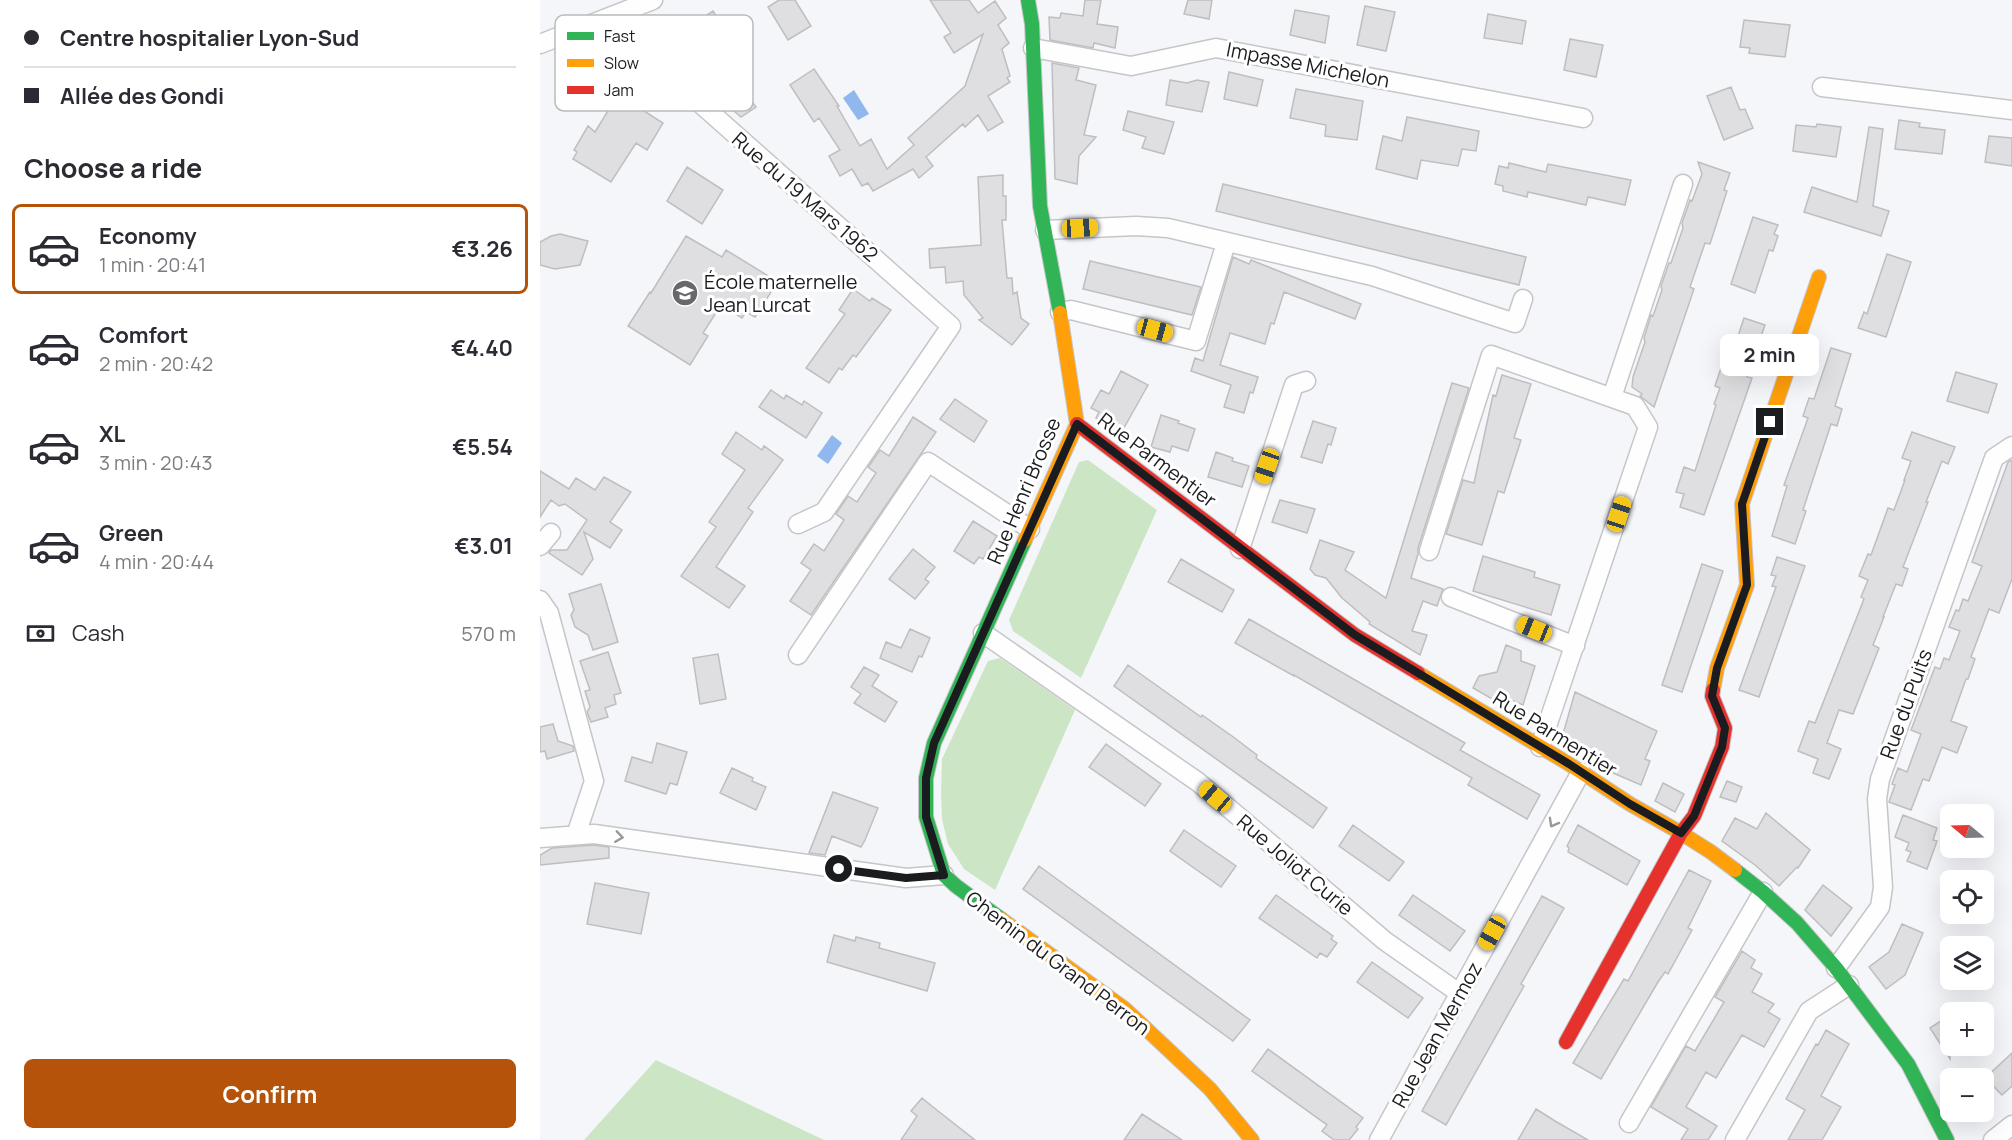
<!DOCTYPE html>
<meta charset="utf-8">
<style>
body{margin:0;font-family:Manrope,sans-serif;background:#f2f2f3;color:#2b2b33;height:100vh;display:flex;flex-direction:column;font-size:22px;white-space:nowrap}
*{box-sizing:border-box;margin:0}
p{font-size:20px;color:#7c7c81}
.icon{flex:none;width:33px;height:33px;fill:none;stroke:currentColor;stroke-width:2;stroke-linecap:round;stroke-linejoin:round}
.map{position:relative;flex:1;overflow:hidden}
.sheet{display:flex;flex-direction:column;background:#fff;width:540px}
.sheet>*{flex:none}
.hud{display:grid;align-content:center;height:132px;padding:0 24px;background:#fff}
.needle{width:39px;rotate:289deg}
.fabs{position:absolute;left:1400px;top:804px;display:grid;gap:12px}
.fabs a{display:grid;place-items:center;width:54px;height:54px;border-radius:9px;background:#fff;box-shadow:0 6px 24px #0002;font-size:30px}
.end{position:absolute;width:27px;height:27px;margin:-14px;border:8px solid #1b1c1f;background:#fff;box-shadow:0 0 0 3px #fff}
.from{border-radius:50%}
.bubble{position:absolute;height:42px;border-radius:9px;background:#fff;box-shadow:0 6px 24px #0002;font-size:20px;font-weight:700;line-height:42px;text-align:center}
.car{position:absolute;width:18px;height:36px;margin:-18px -9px;border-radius:8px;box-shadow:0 0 4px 2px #0007;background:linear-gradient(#f5c518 24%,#345 0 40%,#f5c518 0 76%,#345 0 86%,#f5c518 0)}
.hud b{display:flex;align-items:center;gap:21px;height:57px;font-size:22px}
.hud b+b{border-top:2px solid #e1e1e2}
.hud i{width:15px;height:15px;background:#2b2b33}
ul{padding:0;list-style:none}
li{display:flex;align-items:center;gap:18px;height:90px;margin:0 12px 9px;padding:0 12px;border:3px solid transparent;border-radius:9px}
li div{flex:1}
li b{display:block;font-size:22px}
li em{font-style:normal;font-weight:700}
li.on{border-color:#b45309}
li>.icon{width:54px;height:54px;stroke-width:1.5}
h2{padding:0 24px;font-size:27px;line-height:72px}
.pay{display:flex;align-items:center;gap:15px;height:66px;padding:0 24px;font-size:22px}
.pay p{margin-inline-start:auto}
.button{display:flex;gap:12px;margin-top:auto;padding:12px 24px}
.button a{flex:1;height:69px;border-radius:9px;background:#b45309;color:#fff;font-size:24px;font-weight:700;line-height:69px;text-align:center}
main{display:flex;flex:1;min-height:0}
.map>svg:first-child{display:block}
.green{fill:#cce5c4}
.water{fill:#90b7ee}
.building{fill:#dfdee0;stroke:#bfbebf;stroke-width:1.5}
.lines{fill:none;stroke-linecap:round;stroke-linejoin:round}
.street-casing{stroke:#c6c6c9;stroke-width:21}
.fast-casing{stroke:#c6c6c9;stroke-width:16}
.slow-casing{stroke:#c6c6c9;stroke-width:16}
.jam-casing{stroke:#c6c6c9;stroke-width:16}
.street{stroke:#fefefe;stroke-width:18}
.fast{stroke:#30b455;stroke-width:14}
.slow{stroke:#ff9f0a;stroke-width:14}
.jam{stroke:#e5322d;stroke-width:14}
.oneway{stroke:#98989a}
.route{stroke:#1b1c1f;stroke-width:8}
.labels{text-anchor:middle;stroke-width:6;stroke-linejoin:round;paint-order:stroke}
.street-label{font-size:20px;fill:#1b1c1f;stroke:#fff}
.poi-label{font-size:20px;fill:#1b1c1f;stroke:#fff;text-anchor:start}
.key{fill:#fff;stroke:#bbbbbc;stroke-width:1.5}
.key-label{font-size:16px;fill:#1b1c1f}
</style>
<main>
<section class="sheet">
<div class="hud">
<b><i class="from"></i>Centre hospitalier Lyon-Sud</b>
<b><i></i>Allée des Gondi</b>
</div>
<h2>Choose a ride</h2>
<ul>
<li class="on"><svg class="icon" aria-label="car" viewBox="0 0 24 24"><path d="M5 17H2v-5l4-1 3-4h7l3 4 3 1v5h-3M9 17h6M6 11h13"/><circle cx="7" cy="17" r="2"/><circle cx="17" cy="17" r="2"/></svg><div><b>Economy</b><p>1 min · 20:41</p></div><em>€3.26</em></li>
<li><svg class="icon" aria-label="car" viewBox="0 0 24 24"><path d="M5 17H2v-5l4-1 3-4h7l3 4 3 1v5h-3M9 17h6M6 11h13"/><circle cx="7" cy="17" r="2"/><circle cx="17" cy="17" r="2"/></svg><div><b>Comfort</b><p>2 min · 20:42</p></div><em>€4.40</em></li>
<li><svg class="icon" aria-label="car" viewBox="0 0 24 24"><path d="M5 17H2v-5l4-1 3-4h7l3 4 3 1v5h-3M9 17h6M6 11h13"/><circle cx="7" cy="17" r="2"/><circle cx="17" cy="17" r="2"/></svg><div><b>XL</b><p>3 min · 20:43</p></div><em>€5.54</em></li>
<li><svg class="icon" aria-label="car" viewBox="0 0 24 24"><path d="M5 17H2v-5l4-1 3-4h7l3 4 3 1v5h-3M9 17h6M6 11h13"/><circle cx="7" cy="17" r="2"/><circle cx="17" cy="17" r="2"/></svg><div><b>Green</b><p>4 min · 20:44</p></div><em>€3.01</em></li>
</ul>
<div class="pay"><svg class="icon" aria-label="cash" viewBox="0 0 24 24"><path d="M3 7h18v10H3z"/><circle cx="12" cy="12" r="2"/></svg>Cash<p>570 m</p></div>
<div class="button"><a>Confirm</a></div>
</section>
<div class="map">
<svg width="1472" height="1140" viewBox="0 0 1472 1140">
<rect width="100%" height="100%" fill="#f5f6fa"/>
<path class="green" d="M548 460 617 510 541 678 473 631 469 620 539 462Z
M460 658 535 710 455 890 424 869 408 844 402 819 401 793 402 759 448 661Z
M116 1060 284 1140H44Z"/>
<path class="water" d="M314 90 329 114 318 120 303 98Z
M292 435 302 443 288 464 277 456Z"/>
<path class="building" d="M239 0H255L271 26 248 40 228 7Z
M390 0H429L438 13 455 1 466 18 458 25 469 43 462 49 470 76 467 78 470 82 448 96 463 122 448 131 438 115 425 127 423 124 386 157 393 166 379 178 373 169 333 191 328 183 322 186 312 169 300 176 289 156 300 150 279 118 274 122 250 85 274 69 299 106H297L320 146 331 139 347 169 374 145 368 138 425 86 443 34 414 53 404 37 411 33Z
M545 0H561L557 24 578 27 575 48 554 43 553 48 510 40 509 17 520 18 521 13 543 16Z
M648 0H672L669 19 644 14Z
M825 6 855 12 846 51 817 45Z
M755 10 789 16 785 43 750 35Z
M173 11 192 41 186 44 193 56 188 59 211 94 208 96 216 107 201 117 178 97 187 91 164 57 153 38 155 37 149 26Z
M948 14 986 21 982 44 944 38Z
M1204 20 1250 25 1245 57 1209 53 1210 48 1200 47Z
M1030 39 1063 45 1056 77 1024 70Z
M512 63 539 68 536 80 556 85 544 135 556 137 539 156 537 184 515 179Z
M689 72 723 80 717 106 684 99Z
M630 80 647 83 657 80 669 82 662 112 626 105Z
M1191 87 1200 110 1205 109 1213 128 1184 140 1167 96Z
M82 88 109 104 104 111 123 123 107 150 96 143 71 182 33 159 37 152 34 150 48 126 55 132Z
M756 89 823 101 817 140 785 136 786 125 750 118Z
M588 111 634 122 624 154 602 148 606 137 583 130Z
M867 117 939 131 936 151 922 149 918 166 881 160 877 179 836 169 843 136 862 141Z
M1359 120 1380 123 1379 127 1405 130 1402 154 1355 149Z
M1277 124 1301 127 1296 157 1253 151 1256 125 1276 127Z
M1329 127 1343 129 1333 206 1349 211 1341 236 1264 212 1272 187 1317 202Z
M1449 136 1472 138V166L1445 162Z
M1158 162 1190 173 1184 190 1187 191 1170 244 1165 243 1150 287 1154 289 1114 407 1100 396 1102 394 1092 387 1093 377 1105 342 1104 338 1111 315 1113 316 1122 290 1121 286 1129 263H1131L1143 228 1142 223 1150 200 1152 201 1162 174Z
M969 163 1006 172 1008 164 1091 180 1085 205 1048 197 1046 205 988 192 987 197 963 191V186L955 184 959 166 968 168Z
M147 167 183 190 162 224 127 201Z
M463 175V196H466V220H462L467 278H472L473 294 477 292 481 318 489 324 472 345 439 320 443 318 424 295 423 281 406 283 405 267 390 268 389 249 441 245 438 177Z
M683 184 986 257 979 285 676 211Z
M1213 217 1238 225 1234 234 1238 236 1233 251 1229 250 1215 293 1191 284Z
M20 234 48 241 40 265 15 269 0 265V242L11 236Z
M146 236 182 257 186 250 230 277 225 284 233 289 215 317 206 312 202 318 181 305 163 333 168 336 150 365 88 326 110 292 111 293Z
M1347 254 1371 262 1346 337 1318 328 1324 312 1327 314Z
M693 257 709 264 711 260 821 304 815 319 744 292 734 324 731 323 725 344 690 333 680 365 718 377 713 393 710 392 704 413 684 407 691 385 651 371 655 358 663 361Z
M550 261 661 287 652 315 543 289Z
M313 289 330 301 332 298 351 310 316 357 313 355 302 370 299 368 289 383 266 368 305 314 299 310Z
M1204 318 1225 325 1207 377 1212 378 1164 515 1140 507 1144 494 1136 492 1144 467 1155 471 1176 405 1174 404 1180 388 1175 386 1181 368 1187 370Z
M1291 348 1311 354 1295 406 1302 409 1297 426 1291 424 1263 510 1266 511 1255 544 1232 536 1247 486 1244 485 1268 418 1263 416 1269 398 1274 399Z
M581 371 608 385 580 435 556 418 559 412 551 408 561 390 569 394Z
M1416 372 1457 384 1448 413 1407 401Z
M962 375 991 384 974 438 981 440 964 493 958 491 942 545 906 534 923 480 934 483 953 395 956 396Z
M912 383 929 388 878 548V554L871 578 903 589 897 606 883 601 872 631 887 635 880 655 829 624 830 622 802 598 786 578 775 575 770 569 780 540 814 552 805 570 846 598Z
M231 390 244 399 246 395 262 405 264 401 282 413 266 438 219 407Z
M415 399 447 421 434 442 400 419Z
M621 415 639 421 638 423 655 429 648 451 632 446 630 452 611 447Z
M373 417 396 432 271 615 250 601 271 570 261 563 274 544 284 551 304 520 296 514 308 496 317 502 336 473 328 467 340 450 349 456Z
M773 421 796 428 791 445 788 444 782 463 761 457Z
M196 432 222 450 224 446 243 460 208 508 213 512 176 567 205 586 189 608 141 576 176 527 169 522 205 470 182 454Z
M1372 432 1415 447 1408 464 1402 461 1386 502H1388L1363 567 1368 569 1362 586 1356 584 1343 617H1344L1333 645 1339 648 1313 714 1299 710 1287 743 1301 749 1289 779 1273 773 1278 759 1258 751 1269 721 1275 723 1324 599 1321 597 1328 580 1319 576 1328 554 1331 555 1348 508 1354 510 1365 480H1364L1371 461 1362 458Z
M676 452 693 458 692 461 709 466 702 487 668 477Z
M1472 460V579L1459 613 1449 609 1431 657 1435 659 1428 679H1426L1411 721 1427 727 1417 753 1402 747 1389 781 1383 779 1371 810 1349 802 1355 785 1352 784 1358 768 1367 772 1381 734 1371 730 1395 667 1400 669 1404 658 1409 660 1420 631 1409 627 1416 610 1419 611 1423 599 1428 601 1442 566 1432 562 1468 462Z
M0 471 29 489 36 478 55 490 64 477 91 492 70 522 82 530 70 548 44 532 53 559 42 575 9 553 11 550H27L47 520 25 504 19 506 11 500 0 517Z
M740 500 775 509 767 533 732 522Z
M433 521 457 536 443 559 439 557 434 564 414 551Z
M373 549 395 567 385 579 389 582 375 599 349 579Z
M943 556 995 572 994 577 1020 585 1011 615 933 591Z
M1237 557 1265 566 1219 697 1199 690 1236 587 1232 586 1236 576 1231 575Z
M641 559 694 590 682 612 628 582Z
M1162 564 1183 571 1142 692 1122 685Z
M61 584 78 642 53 650 48 635 35 627 31 615 34 610 29 594Z
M709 619 925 743 920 750 1000 795 987 819 928 785 932 778 754 675V676L695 643Z
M370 629 390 638 382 657 379 656 372 672 340 658 346 642 361 648Z
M966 645 981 651V661L995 666 983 705 969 699 966 707 933 688 939 676 957 672Z
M68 652 81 693 74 695 76 704 65 708 68 717 51 722 47 712 50 707 45 691 50 690 40 661Z
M178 654 186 699 160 704 153 658Z
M588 665 661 717 662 715 692 736 717 755 716 758 787 808 773 828 574 686Z
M324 667 339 675 332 686 357 702 345 722 314 703 321 694 311 687Z
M1035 692 1117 731 1105 759 1110 761 1101 785 1073 773V772L1062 765 1063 761 1021 741Z
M13 724 18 741 33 746 34 751 7 759 5 751 0 752V727Z
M117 743 147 752 137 785 130 783 126 794 85 781 92 757 112 763Z
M566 744 621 784 605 806 549 767Z
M192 768 213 778 212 781 226 787 216 810 180 793Z
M1187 781 1202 787 1196 802 1180 797Z
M1123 783 1144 794 1135 812 1115 801Z
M293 792 338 808 325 840 321 847 292 836 285 855 269 853Z
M1226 813 1270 850 1258 868 1257 867 1239 886 1215 865 1182 841 1195 818 1217 829Z
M1363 815 1397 828 1393 840 1397 841 1387 869 1367 861 1371 852 1366 850 1369 843 1355 837Z
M813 825 864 862 849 881 799 846Z
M1038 825 1100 861 1087 885 1028 852 1029 848 1027 846Z
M644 830 696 866 681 887 630 851Z
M54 845 69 847V858L0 865V855L12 848Z
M499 866 710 1020 693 1041 483 889Z
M1149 870 1171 881 1148 928 1152 930 1128 974 1125 972 1118 982 1061 1079 1033 1063 1084 979 1088 981Z
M55 883 109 893 101 934 47 924Z
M1283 885 1312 908 1291 936 1265 910Z
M736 895 793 936 791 939 797 943 787 957 780 953 777 958 719 918Z
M873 895 925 931 910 951 859 915Z
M1002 896 1024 908 981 984 984 986 906 1125 882 1111Z
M1362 924 1383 933 1365 975 1346 989 1329 967 1349 952Z
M294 935 315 941 316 937 340 943 339 948 395 963 387 991 287 962Z
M1202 951 1215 960 1211 968 1222 974 1212 992 1234 1004 1228 1012 1240 1019 1224 1047 1202 1035 1176 1078 1166 1072 1146 1107 1177 1126 1168 1140H1141L1148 1129 1111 1107 1146 1046 1155 1051 1184 1002 1175 997Z
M832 962 883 998 868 1018 817 982Z
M1410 1015V1059L1390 1028Z
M1286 1030 1309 1044 1281 1096 1301 1107 1282 1140H1248L1265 1110 1246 1099 1276 1044 1278 1045Z
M728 1049 823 1118 816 1127 818 1129 809 1140H794L782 1131 787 1125 712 1071Z
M1472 1053V1086L1462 1095 1445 1078Z
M382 1098 393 1107 435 1140H361L377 1116 371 1111Z
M996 1109 1015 1121 1048 1140H978Z
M602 1114 642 1140H584Z"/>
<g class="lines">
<defs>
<path id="street" d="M65 19 411 326 284 512 258 524
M0 44 113 0
M493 48 591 66 676 48 1043 118
M1282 87 1472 110
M505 230 596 226 628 228 832 276 975 323 983 299
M520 312 531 310 656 341 686 243
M1072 397 1143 184
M0 546 11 533
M700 549 754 385 766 381
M889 551 951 355 1095 406 1108 427 1000 747
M911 597 1035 646
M0 600 9 613 54 781 36 835
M443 633 658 782 845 941 919 993
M258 655 388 462 490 529
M0 838 54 834 366 878 404 875
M1296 968 1340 907 1343 887 1337 799 1340 779 1454 458 1472 446
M1089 1123 1223 892
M839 1140 1041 772
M1195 1140 1269 1011 1309 985
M1453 1140 1472 1125"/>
<path id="fast" d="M488 0 492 24 500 206 520 313
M1195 870 1223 892 1257 923 1296 968 1368 1064 1407 1140
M461 919 416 886 404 875 386 817V778L394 743 485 540"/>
<path id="slow" d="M485 540 537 424 520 313
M878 673 1029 764 1090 804 1141 833 1171 852 1195 870
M1173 690 1177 668 1207 585 1202 504 1279 277
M461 919 585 1009 670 1089 712 1140"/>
<path id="jam" d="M537 424 815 635 878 673
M1026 1042 1141 833 1154 816 1182 747 1185 728 1172 696 1173 690"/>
</defs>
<use href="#street" class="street-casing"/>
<use href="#fast" class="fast-casing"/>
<use href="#slow" class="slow-casing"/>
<use href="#jam" class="jam-casing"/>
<use href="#street" class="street"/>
<use href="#fast" class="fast"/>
<use href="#slow" class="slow"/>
<use href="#jam" class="jam"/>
</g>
<defs><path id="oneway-chevron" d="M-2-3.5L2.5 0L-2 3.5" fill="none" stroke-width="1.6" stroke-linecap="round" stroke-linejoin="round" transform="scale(1.5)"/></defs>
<g class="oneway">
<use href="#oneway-chevron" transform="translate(1013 823) rotate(119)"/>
<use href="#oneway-chevron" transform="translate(79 837) rotate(8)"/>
</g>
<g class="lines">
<path class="route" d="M299 869 366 878 404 875 386 817V778L394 743 537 424 815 635 1029 764 1090 804 1141 833 1154 816 1182 747 1185 728 1172 696 1177 668 1207 585 1202 504 1230 422"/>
</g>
<defs>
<symbol id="school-disc" viewBox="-11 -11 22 22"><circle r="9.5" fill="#67686c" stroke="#fff"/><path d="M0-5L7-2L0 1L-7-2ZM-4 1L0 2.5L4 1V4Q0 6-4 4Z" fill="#fff"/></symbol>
</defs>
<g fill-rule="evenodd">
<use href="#school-disc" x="130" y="278" width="30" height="30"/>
</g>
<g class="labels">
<g class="street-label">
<text transform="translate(768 65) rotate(11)" y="7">Impasse Michelon</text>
<text transform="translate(265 197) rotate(41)" y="7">Rue du 19 Mars 1962</text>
<text transform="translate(617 460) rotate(37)" y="7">Rue Parmentier</text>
<text transform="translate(484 491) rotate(-67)" y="7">Rue Henri Brosse</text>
<text transform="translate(1366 704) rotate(-70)" y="7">Rue du Puits</text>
<text transform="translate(1015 734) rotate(32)" y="7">Rue Parmentier</text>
<text transform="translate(755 865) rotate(40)" y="7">Rue Joliot Curie</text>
<text transform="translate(518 963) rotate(37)" y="7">Chemin du Grand Perron</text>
<text transform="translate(897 1035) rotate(-61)" y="7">Rue Jean Mermoz</text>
</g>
<g class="poi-label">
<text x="164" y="289">École maternelle<tspan x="164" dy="23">Jean Lurcat</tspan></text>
</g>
</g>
<rect x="15" y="15" width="198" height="96" rx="9" class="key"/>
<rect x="27" y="32" width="27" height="8" fill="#30b455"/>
<rect x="27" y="59" width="27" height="8" fill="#ff9f0a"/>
<rect x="27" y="86" width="27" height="8" fill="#e5322d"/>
<g class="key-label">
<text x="64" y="42">Fast</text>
<text x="64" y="69">Slow</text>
<text x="64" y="96">Jam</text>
</g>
</svg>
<div class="fabs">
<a><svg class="needle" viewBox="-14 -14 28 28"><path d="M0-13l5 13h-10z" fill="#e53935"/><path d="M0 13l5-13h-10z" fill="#7c7c81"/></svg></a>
<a><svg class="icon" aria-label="locate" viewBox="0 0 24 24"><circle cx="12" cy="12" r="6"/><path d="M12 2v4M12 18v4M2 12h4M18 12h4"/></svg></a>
<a><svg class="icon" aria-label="layers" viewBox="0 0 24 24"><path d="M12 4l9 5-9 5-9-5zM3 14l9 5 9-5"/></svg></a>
<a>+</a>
<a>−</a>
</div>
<i class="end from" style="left:299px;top:869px"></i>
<i class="end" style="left:1230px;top:422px"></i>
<div class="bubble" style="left:1180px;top:334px;width:99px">2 min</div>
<i class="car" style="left:540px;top:228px;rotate:87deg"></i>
<i class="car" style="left:615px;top:330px;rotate:105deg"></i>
<i class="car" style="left:727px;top:466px;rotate:199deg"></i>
<i class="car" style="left:1079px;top:514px;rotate:18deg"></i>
<i class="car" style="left:994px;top:629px;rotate:292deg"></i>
<i class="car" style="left:675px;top:797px;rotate:310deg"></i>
<i class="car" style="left:952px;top:933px;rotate:209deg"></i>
</div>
</main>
